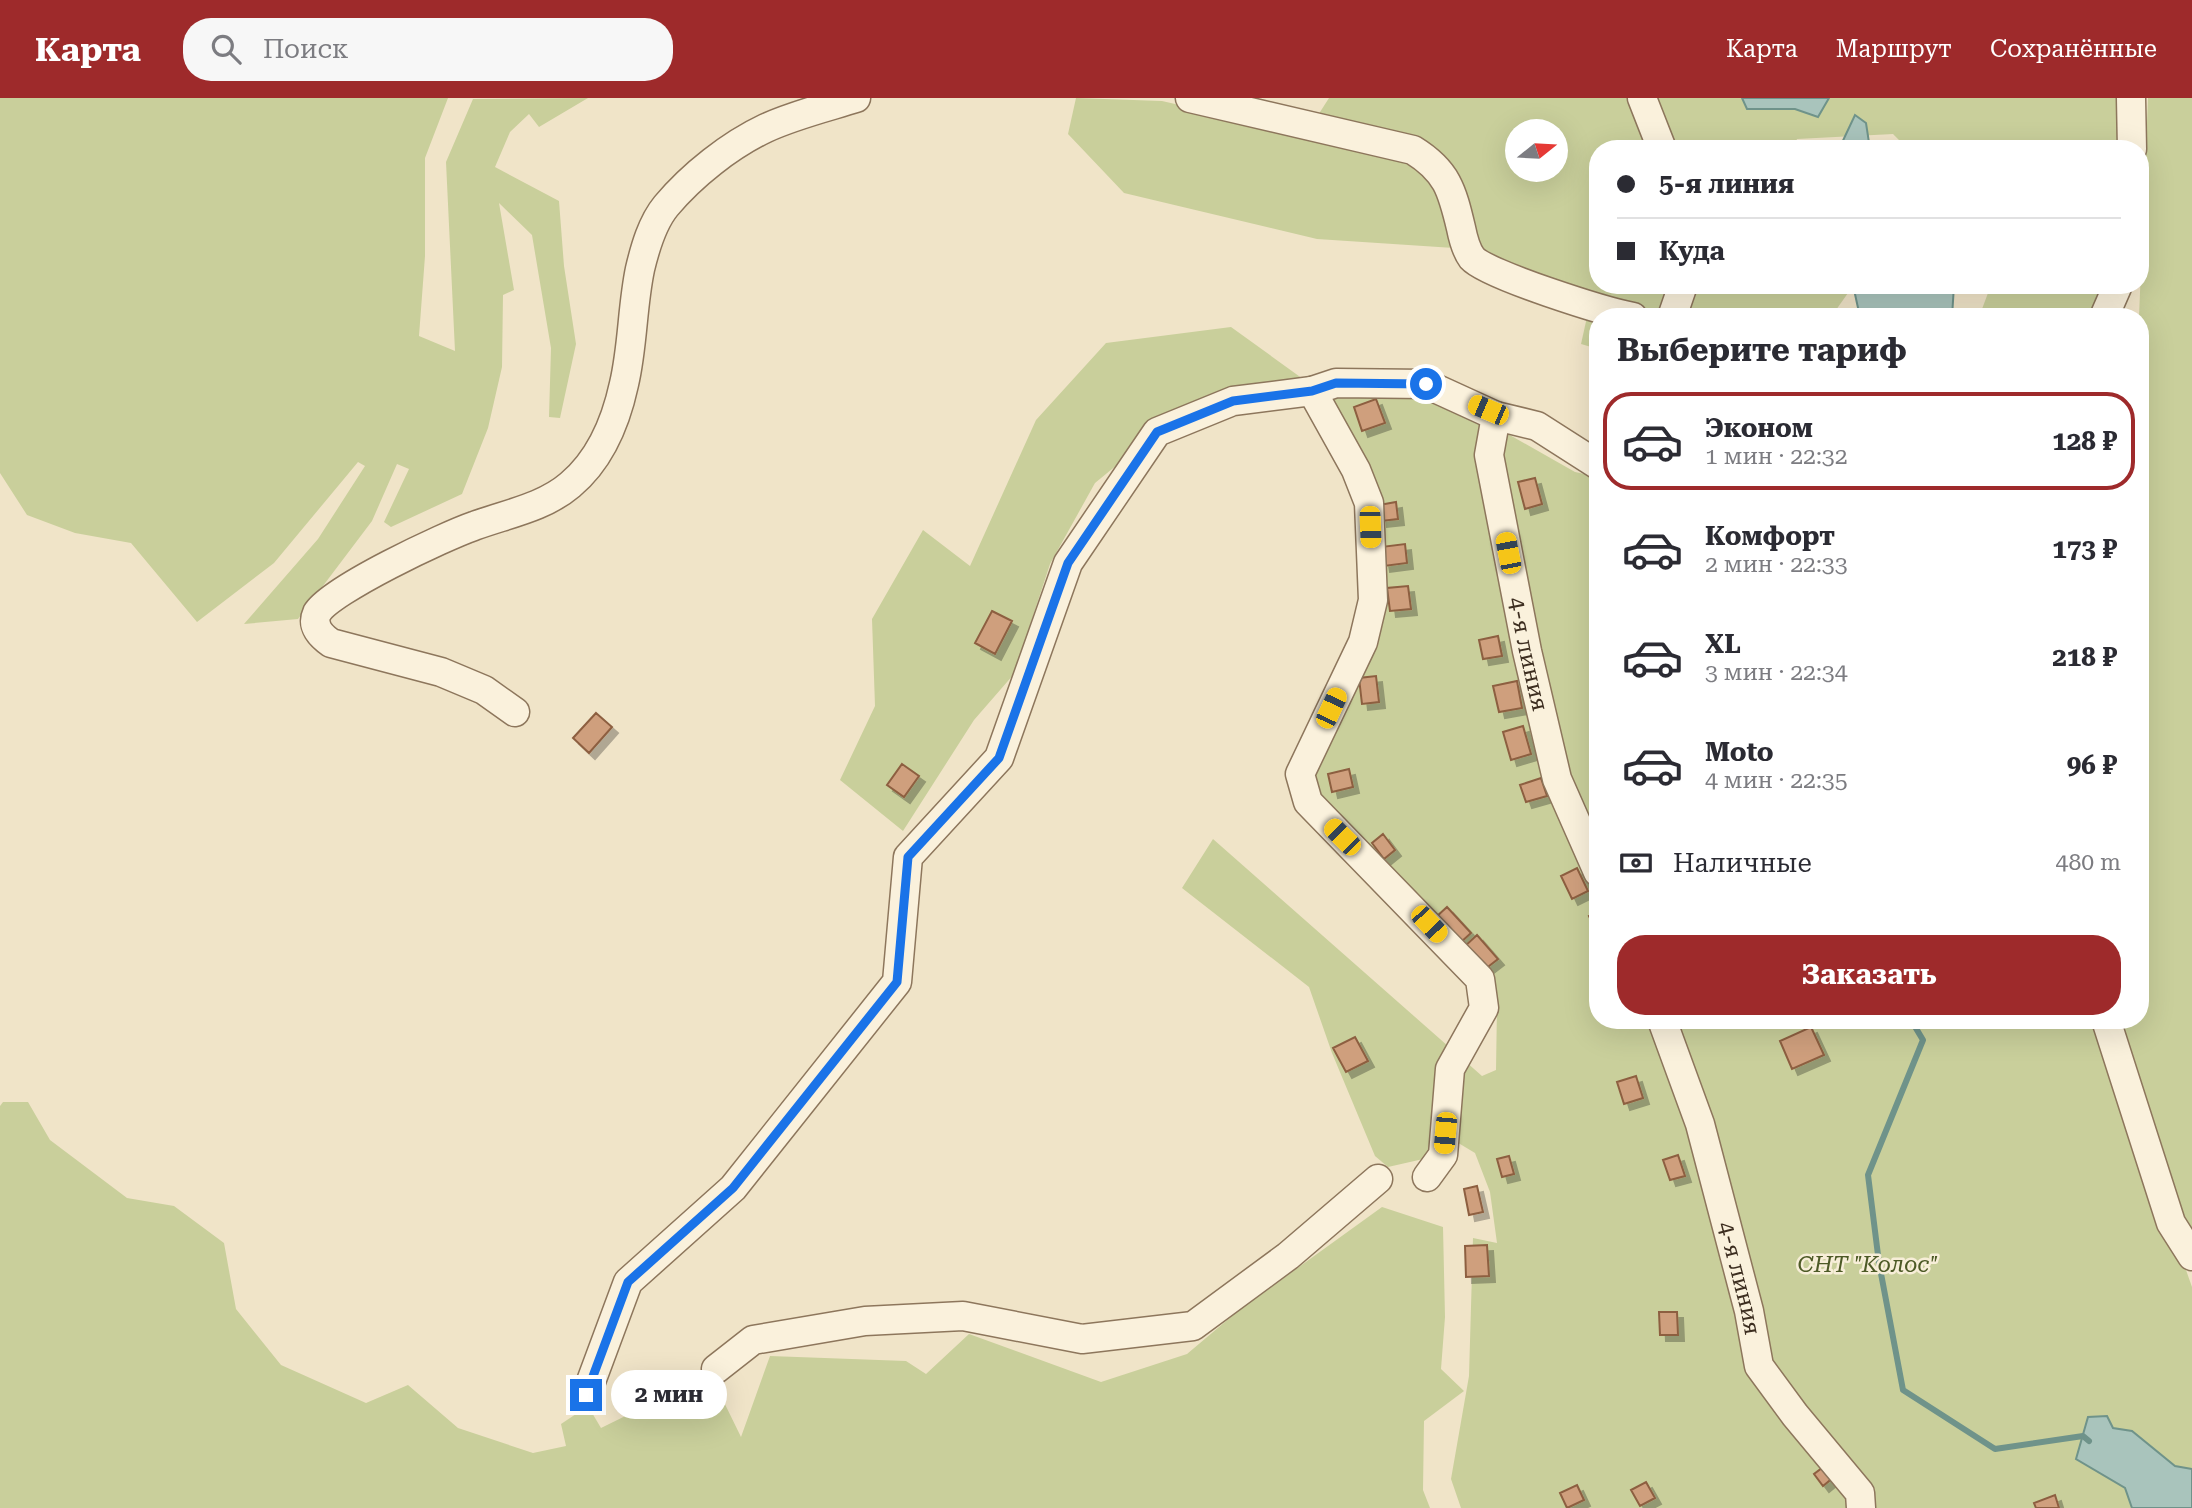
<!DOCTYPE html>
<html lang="ru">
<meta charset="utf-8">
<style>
body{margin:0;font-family:"Roboto Serif",serif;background:#f7f7f7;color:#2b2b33;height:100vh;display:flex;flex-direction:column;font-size:26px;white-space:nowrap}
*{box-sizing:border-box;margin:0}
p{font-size:23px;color:#7c7c81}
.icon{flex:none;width:38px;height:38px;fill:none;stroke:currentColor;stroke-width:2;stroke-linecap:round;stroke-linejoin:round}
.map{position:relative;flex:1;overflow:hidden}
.drawer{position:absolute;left:1589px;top:210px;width:560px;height:721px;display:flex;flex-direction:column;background:#fff;border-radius:28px;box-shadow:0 7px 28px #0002}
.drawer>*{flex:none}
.guide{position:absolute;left:1589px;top:42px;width:560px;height:154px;border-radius:28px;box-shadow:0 7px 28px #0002;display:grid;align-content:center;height:154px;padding:0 28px;background:#fff}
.needle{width:46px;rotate:72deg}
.controls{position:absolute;left:1505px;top:21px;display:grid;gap:14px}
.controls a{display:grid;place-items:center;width:63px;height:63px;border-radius:50%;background:#fff;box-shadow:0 7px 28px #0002;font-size:35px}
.end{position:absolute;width:32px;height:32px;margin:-16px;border:9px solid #1a73e8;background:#fff;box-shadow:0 0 0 4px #fff}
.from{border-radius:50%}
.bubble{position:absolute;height:49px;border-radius:24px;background:#fff;box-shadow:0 7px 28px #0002;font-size:23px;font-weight:700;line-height:49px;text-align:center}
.car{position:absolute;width:21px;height:42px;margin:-21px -10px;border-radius:9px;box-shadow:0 0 5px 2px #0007;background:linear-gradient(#f5c518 24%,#345 0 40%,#f5c518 0 76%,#345 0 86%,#f5c518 0)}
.guide b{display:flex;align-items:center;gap:24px;height:66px;font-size:26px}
.guide b+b{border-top:2px solid #e1e1e2}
.guide i{width:18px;height:18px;background:#2b2b33}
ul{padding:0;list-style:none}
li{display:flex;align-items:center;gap:21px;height:98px;margin:0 14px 10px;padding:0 14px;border:4px solid transparent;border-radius:28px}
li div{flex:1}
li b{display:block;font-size:26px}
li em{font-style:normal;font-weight:700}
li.active{border-color:#9e2a2b}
li>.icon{width:63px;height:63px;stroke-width:1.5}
h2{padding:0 28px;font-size:32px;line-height:84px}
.pay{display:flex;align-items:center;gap:18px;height:77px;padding:0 28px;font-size:26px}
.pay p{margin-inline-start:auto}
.primary-button{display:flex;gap:14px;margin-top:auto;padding:14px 28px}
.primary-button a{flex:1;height:80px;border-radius:28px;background:#9e2a2b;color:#fff;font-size:28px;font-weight:700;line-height:80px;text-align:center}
header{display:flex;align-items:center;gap:42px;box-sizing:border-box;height:98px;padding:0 35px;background:#9e2a2b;color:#fff}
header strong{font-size:33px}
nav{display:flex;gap:38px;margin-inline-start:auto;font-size:24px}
.search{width:490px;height:63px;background:#f7f7f7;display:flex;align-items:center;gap:18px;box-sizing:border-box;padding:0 24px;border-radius:28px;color:#7c7c81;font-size:26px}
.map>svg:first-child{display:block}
.green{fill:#c9cf9b;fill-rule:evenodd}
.water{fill:#a9c4bc;stroke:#6f938a;stroke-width:2}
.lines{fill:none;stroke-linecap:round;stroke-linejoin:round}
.stream{stroke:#6f938a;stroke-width:6}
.building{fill:#cf9f7d;stroke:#8d5f41;stroke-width:2;filter:url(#shadow)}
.minor-casing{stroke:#8d765c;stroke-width:31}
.minor{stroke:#faf1dc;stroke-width:28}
.route{stroke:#1a73e8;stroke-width:9}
.labels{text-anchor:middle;stroke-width:5;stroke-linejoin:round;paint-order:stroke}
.street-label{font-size:23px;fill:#3d2e20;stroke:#f7eed8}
.park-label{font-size:23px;font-style:italic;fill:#4d5a26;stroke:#f7eed8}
</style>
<header>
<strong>Карта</strong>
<div class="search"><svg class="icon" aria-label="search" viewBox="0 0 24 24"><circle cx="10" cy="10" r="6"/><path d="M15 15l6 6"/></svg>Поиск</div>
<nav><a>Карта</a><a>Маршрут</a><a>Сохранённые</a></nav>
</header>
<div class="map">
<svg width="2192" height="1410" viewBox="0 0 2192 1410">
<defs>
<filter id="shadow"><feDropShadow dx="6" dy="6" stdDeviation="0" flood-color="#0004"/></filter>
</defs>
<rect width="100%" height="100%" fill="#f0e4c8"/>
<path class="green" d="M0 0H448L425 60V158L419 238 455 253 446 64 473 1 588 0 539 29 529 16 510 34 495 69 559 103 564 168 576 246 560 320 549 319 551 250 532 137 499 105 514 192 503 197 502 269 488 330 462 396 391 429 384 424 409 371 397 366 372 423 298 521 244 526 318 441 365 368 358 364 274 465 197 524 131 445 75 435 27 417 0 375Z
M1076 0 1162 3 1306 36 1329 0H2125L2127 51H1908L1893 36 1797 41 1793 51H1598V187H1845L1848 195 1831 219H1694L1693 214 1633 212 1598 219V251L1581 246 1591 201 1469 151 1317 141 1124 95 1068 36ZM1517 33H1556V72H1517Z
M2148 0H2192V1148L2111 922H2140L2139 219Z
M1991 187H2107L2090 219H1979Z
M1231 229 1328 299 1436 300 1478 319 1575 374 1598 379V922H2098L2192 1189V1410H1461L1451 1381 1469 1278 1473 1140 1497 1145 1490 1094 1475 1055 1440 1034 1432 1059 1388 1069 1375 1058 1332 955 1309 889 1182 790 1213 741 1482 978 1496 972 1497 908 1314 703 1307 674 1381 507 1336 320 1266 290 1157 334 1095 385 1050 466 1014 576 974 622 903 733 840 682 875 608 872 521 923 432 970 468 1036 322 1106 245Z
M3 1004H28L50 1042 127 1100 174 1108 224 1145 236 1211 281 1267 366 1305 408 1287 458 1330 533 1355 566 1348 561 1326 588 1308 601 1330 666 1298 719 1294 741 1339 770 1258 906 1263 926 1276 969 1236 1101 1284 1187 1256 1238 1213 1382 1109 1443 1129 1445 1219 1441 1271 1464 1293 1424 1323 1423 1392 1430 1410H0V1008Z"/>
<path class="water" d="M1742 0H1829L1818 19 1795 11H1747Z
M1855 17 1866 25 1870 51H1839Z
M1853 187H1954L1952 219H1860Z
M2107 1318 2113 1330 2132 1333 2175 1368 2192 1371V1410H2132L2125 1390 2076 1361 2088 1319Z"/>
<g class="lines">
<path class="stream" d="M1911 922 1923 942 1868 1077 1879 1165 1903 1292 1995 1351 2083 1338 2089 1343"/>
</g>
<path class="building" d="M1376 301 1385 325 1362 333 1354 309Z
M1535 380 1542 406 1525 411 1518 384Z
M1396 404 1398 421 1381 423 1379 407Z
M1405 446 1407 465 1384 468 1381 449Z
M1408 488 1411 511 1390 513 1387 490Z
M992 513 1012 523 995 556 975 545Z
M1498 538 1502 558 1483 561 1479 542Z
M1376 578 1379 604 1362 606 1359 580Z
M1517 583 1522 610 1499 614 1493 588Z
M596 615 612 629 589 655 573 640Z
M1523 628 1531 656 1511 662 1503 634Z
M902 666 919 678 904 699 887 687Z
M1349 671 1353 689 1332 694 1328 676Z
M1541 680 1547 698 1526 704 1520 687Z
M1383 736 1395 752 1384 761 1372 745Z
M1577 770 1588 793 1572 801 1561 778Z
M1447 809 1471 835 1460 845 1436 819Z
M1598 814V835H1597L1589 818Z
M1477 837 1498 861 1484 872 1464 849Z
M1811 929 1824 957 1792 971 1780 943Z
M1355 939 1368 963 1346 974 1333 950Z
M1636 978 1643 1000 1624 1006 1617 984Z
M1678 1057 1685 1078 1670 1082 1663 1062Z
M1509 1058 1514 1076 1502 1079 1497 1061Z
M1477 1088 1483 1114 1469 1117 1464 1091Z
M1487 1147 1489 1178 1466 1179 1465 1148Z
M1659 1214H1677L1678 1237H1660Z
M1826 1367 1835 1378 1823 1388 1814 1376Z
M1646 1384 1655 1400 1640 1408 1631 1392Z
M1577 1387 1584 1402 1567 1410 1560 1395Z
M2055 1397 2059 1410H2036L2034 1405Z"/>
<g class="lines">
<defs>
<g id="minor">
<path d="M1190 0 1413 52C1447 73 1452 92 1461 130 1463 140 1466 152 1472 160 1487 177 1606 214 1633 219"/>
<path d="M1642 0 1662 51"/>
<path d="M2131 0 2132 51"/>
<path d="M1672 219 1683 187"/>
<path d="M2104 219 2118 187"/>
<path id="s1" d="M1598 367 1537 328 1496 318 1489 357 1527 553 1557 681 1598 774"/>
<path d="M515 614 484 592 441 574 331 545C321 538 311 528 317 515 330 492 445 438 474 428 506 416 543 410 570 387 600 362 616 323 624 286 633 248 632 209 640 171 645 150 652 125 666 108 692 77 730 47 766 30 794 17 827 9 856 0"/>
<path id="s2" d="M1662 922 1700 1026 1749 1213 1759 1268 1795 1317 1860 1395 1861 1410"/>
<path d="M2106 922 2171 1125 2192 1158"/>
<path d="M1427 1079 1443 1057 1450 971 1484 910 1480 881 1308 704 1300 676 1363 544 1373 502 1369 405 1356 372 1312 293 1336 285 1426 286 1496 318"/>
<path d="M716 1271 753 1242 865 1223 963 1218 1082 1241 1193 1228 1288 1158 1378 1081"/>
<path d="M586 1297 628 1184 733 1090 897 884 908 759 999 660 1068 465 1157 334 1233 303 1312 293"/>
</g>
</defs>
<use href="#minor" class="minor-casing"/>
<use href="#minor" class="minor"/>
</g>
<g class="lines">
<path class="route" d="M586 1297 628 1184 733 1090 897 884 908 759 999 660 1068 465 1157 334 1233 303 1312 293 1336 285 1426 286"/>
</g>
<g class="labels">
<g class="street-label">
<text dy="8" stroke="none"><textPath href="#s1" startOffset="357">4-я линия</textPath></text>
<text dy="8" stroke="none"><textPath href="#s2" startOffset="270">4-я линия</textPath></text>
</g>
<g class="park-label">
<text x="1868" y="1174">СНТ "Колос"</text>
</g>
</g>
</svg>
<div class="controls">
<a><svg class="needle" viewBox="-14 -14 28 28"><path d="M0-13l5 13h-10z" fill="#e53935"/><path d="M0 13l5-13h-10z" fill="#7c7c81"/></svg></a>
</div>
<i class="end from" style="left:1426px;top:286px"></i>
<i class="end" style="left:586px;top:1297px"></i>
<div class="bubble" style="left:611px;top:1272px;width:116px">2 мин</div>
<i class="car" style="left:1488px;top:312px;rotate:293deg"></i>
<i class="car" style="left:1370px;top:429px;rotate:178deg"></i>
<i class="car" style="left:1508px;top:455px;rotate:349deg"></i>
<i class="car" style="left:1331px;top:610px;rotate:25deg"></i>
<i class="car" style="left:1342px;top:739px;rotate:315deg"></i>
<i class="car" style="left:1429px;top:826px;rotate:137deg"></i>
<i class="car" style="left:1445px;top:1035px;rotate:185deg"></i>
<div class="guide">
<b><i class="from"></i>5-я линия</b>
<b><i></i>Куда</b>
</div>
<section class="drawer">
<h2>Выберите тариф</h2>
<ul>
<li class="active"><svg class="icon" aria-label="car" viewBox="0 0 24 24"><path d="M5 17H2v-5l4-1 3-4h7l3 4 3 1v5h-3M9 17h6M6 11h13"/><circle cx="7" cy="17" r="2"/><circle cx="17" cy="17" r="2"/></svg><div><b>Эконом</b><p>1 мин · 22:32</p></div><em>128 ₽</em></li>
<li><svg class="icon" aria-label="car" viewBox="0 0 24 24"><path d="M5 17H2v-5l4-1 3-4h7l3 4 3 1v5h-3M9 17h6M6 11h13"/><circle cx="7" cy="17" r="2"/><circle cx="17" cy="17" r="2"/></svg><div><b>Комфорт</b><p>2 мин · 22:33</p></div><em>173 ₽</em></li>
<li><svg class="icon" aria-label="car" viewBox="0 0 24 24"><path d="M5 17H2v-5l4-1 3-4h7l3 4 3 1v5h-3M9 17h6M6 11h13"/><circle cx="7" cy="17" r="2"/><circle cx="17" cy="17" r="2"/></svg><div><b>XL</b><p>3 мин · 22:34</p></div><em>218 ₽</em></li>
<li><svg class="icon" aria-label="car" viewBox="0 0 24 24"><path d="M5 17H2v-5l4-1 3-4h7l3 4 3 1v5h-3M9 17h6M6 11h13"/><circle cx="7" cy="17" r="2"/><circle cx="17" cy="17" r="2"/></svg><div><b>Moto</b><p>4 мин · 22:35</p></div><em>96 ₽</em></li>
</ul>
<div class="pay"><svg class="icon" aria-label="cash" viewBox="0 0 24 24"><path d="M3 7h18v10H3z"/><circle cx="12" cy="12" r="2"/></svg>Наличные<p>480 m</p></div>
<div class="primary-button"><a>Заказать</a></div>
</section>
</div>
